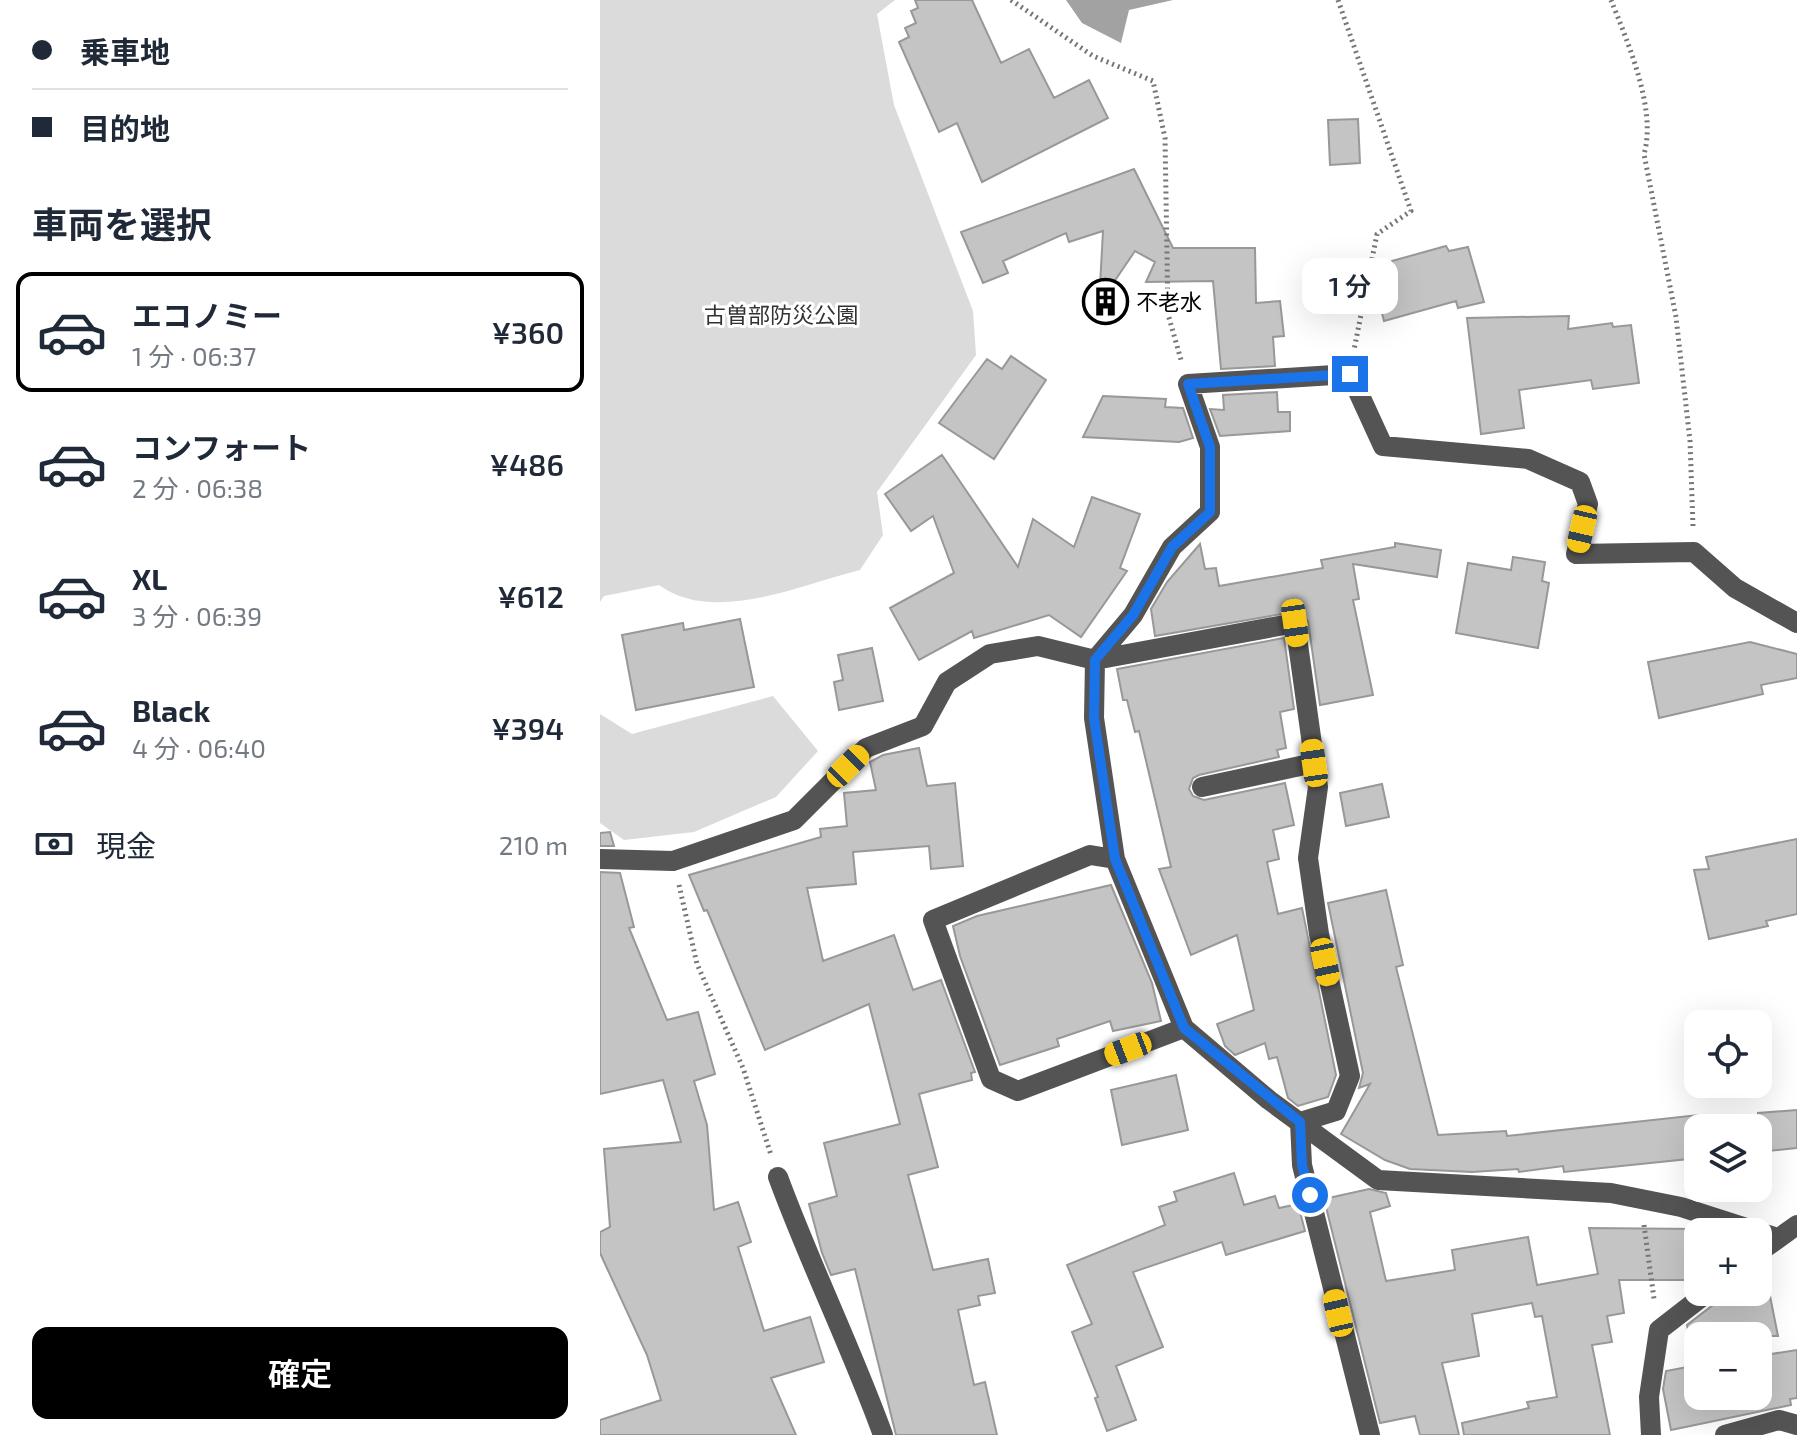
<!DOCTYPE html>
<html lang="ja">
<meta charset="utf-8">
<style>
body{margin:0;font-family:"Exo 2","Noto Sans JP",sans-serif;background:#f6f6f7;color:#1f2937;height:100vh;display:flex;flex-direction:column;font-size:30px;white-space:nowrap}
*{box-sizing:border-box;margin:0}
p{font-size:26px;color:#747a83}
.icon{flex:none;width:44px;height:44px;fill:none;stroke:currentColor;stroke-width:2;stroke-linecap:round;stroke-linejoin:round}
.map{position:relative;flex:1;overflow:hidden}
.drawer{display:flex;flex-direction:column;background:#fff;width:600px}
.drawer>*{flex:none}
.guide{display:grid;align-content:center;height:176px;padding:0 32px;background:#fff}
.fabs{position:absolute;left:1084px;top:1010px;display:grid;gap:16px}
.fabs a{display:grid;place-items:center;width:88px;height:88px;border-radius:16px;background:#fff;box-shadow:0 8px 32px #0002;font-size:40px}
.end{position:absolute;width:36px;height:36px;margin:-18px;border:10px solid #1a73e8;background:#fff;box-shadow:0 0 0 4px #fff}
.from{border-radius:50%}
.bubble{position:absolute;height:56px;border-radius:16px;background:#fff;box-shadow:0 8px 32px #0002;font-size:26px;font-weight:600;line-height:56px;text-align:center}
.car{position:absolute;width:24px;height:48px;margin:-24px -12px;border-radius:10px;box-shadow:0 0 6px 2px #0007;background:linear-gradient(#f5c518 24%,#345 0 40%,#f5c518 0 76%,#345 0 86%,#f5c518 0)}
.guide b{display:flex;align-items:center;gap:28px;height:76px;font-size:30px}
.guide b+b{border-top:2px solid #e0e1e3}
.guide i{width:20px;height:20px;background:#1f2937}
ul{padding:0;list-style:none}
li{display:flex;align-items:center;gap:24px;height:120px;margin:0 16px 12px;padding:0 16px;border:4px solid transparent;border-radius:16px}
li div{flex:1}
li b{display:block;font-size:30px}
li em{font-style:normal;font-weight:600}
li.active{border-color:#000}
li>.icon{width:72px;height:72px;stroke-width:1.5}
h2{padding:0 32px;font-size:36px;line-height:96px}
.pay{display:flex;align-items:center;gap:20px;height:88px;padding:0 32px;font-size:30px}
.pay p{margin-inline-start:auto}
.cta{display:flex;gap:16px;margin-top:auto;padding:16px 32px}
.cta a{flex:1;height:92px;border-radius:16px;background:#000;color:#fff;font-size:32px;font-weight:600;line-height:92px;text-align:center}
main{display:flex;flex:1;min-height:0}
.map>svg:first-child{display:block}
.green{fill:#dbdbdb}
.water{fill:#a2a2a2}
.building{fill:#c4c4c4;stroke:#989898;stroke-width:2}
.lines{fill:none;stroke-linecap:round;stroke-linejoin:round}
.path{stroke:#767676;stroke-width:5;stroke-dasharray:2 4;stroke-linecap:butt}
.minor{stroke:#545454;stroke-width:20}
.route{stroke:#1a73e8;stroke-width:10}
.labels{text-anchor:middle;stroke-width:6;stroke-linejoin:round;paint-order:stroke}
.poi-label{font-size:22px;fill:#000;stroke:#fff;text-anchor:start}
.park-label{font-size:22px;fill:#323232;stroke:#fff}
</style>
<main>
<section class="drawer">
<div class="guide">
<b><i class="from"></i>乗車地</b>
<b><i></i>目的地</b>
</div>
<h2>車両を選択</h2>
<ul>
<li class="active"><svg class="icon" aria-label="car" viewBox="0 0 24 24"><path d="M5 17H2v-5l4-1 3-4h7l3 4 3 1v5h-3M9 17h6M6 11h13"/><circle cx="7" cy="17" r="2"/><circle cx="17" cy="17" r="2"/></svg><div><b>エコノミー</b><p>1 分 · 06:37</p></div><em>¥360</em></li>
<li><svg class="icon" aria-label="car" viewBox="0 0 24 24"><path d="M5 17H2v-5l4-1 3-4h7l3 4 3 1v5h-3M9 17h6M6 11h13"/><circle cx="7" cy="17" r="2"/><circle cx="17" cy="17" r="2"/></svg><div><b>コンフォート</b><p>2 分 · 06:38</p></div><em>¥486</em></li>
<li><svg class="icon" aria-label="car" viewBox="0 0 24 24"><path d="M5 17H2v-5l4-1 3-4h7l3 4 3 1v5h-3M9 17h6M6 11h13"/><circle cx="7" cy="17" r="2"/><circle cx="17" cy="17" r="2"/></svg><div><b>XL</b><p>3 分 · 06:39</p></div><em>¥612</em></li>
<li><svg class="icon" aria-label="car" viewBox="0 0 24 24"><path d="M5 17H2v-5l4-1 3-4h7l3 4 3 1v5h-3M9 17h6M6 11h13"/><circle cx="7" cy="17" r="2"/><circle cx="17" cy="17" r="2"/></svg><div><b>Black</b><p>4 分 · 06:40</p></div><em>¥394</em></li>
</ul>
<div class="pay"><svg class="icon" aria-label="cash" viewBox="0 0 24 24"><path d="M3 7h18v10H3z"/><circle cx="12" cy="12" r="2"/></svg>現金<p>210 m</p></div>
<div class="cta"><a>確定</a></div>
</section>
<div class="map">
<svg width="1197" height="1435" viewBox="0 0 1197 1435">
<rect width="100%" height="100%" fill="#fff"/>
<path class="green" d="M0 0H295L277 14 294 105 373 311 376 355 277 492 283 535 260 570C200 585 113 625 59 585L4 596 0 602Z
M173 696 218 751 176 797 94 832 24 840 0 823V714L32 734Z"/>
<path class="water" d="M466 0H573L529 10 521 43 482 23Z"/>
<path class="building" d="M315 0H372L401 63 429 49 454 98 489 80 508 118 382 182 357 123 339 132 299 42 309 37 305 28 316 23 311 11 318 8Z
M758 119 760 163 730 165 728 120Z
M534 169 573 248H655L656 303 680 301 684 336 673 337 675 366 621 369 613 281 546 282 555 262 535 251 499 304 503 231 469 242 466 233 403 261 408 273 383 283 361 232Z
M846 246 849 251 868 247 884 302 858 308 856 301 784 321 774 283 796 277 792 261Z
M969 316 968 329 1012 323 1013 327 1031 325 1039 383 993 389 991 380 919 390 924 428 881 434 867 318Z
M411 356 446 380 394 459 339 423 387 359 402 369Z
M677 392 678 412H690V431L620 436 610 409 624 410 623 395Z
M503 396 566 399 565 407 583 408 593 438 579 442 483 437Z
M342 455 418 567 433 519 474 547 492 497 540 514 520 568 527 571 481 637 449 615 374 638 372 631 319 660 290 608 354 573 333 516 311 531 285 494Z
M795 543 841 550 837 577 753 564 759 599 753 600 773 695 720 705 708 621 699 611 555 636 551 609 567 582 600 544 605 569 616 568 619 586 723 568 721 560 795 547Z
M913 557 945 562 942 581 949 583 938 648 856 633 868 563 911 570Z
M140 619 154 687 36 710 22 635 83 623 84 630Z
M684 638 694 709 680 712 686 748 677 750 679 757 599 775 593 778 589 789 593 796 604 800 685 783 694 825 673 830 679 859 667 862 678 914 702 908 736 1075 728 1097 698 1106 688 1098 677 1057 669 1059 665 1043 635 1055 625 1046 617 1024 654 1010 637 935 591 955 559 869 571 867 539 731 535 732 527 700H523L517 669Z
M1150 642 1197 654V678L1161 685 1163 694 1059 718 1048 662Z
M272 648 283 701 239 710 234 682 243 680 238 655Z
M319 748 327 786 355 783 363 866 331 869 329 846 253 852 256 884 207 888 223 961 294 935 313 990 341 980 375 1072 371 1073 372 1080 319 1094 338 1167 308 1175 333 1270 388 1259 395 1293 378 1296 380 1305 358 1310 374 1385 385 1382 397 1435H296L255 1269 231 1275 222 1253 209 1204 237 1196 224 1143 300 1124 269 1004 165 1050 107 910 104 911 89 875 221 837 220 829 247 826 244 793 276 790 270 762 283 755Z
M782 784 789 817 746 826 740 793Z
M10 832 14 846H0V833Z
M1197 839V914L1166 921 1168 926 1109 939 1094 870 1109 869 1106 857Z
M0 872 20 873 34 927 29 928 67 1020 98 1012 115 1074 94 1081 107 1125 114 1210 138 1202 151 1242 138 1247 164 1331 210 1317 224 1362 171 1378 196 1435H0V1420L61 1400 47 1355 0 1253V1232L10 1227 4 1149 81 1142 63 1080 0 1094Z
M511 885 552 983 561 1021 513 1031 510 1021 457 1039 459 1046 400 1065 360 956 353 926 377 916Z
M786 890 803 965 796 967 838 1135 906 1131 907 1136 1098 1115V1158L964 1172 963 1166 919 1172 918 1169 872 1172 810 1169 785 1160 741 1134 770 1084 759 1088 763 1073 728 903Z
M576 1075 588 1130 522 1145 511 1090Z
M1197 1110V1148L1158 1152V1113Z
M634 1173 644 1205 675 1196 679 1208 698 1204 705 1231 626 1255 622 1242 533 1272 563 1347 516 1366 536 1420 507 1431 495 1398 498 1397 472 1332 492 1324 467 1265 565 1225 559 1207 577 1201 574 1192Z
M769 1189 786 1193 790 1206 770 1212 786 1281 855 1270 852 1250 928 1237 937 1285 998 1274 989 1228 1098 1229V1280H1019L1024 1313 1007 1316 1012 1342 992 1345 1010 1435H864L862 1423 929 1408 927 1402 957 1397 942 1316 935 1317 932 1303 872 1314 879 1356 842 1363 859 1435H820L815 1416 780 1423 724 1199Z
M1169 1291 1178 1336H1089L1087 1325 1117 1302Z
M1197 1350V1398L1190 1399 1191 1405 1071 1430 1063 1389 1066 1371 1098 1365V1396H1158V1356Z"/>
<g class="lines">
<path class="path" d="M411 0 493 56 553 81 565 138 568 314 581 360
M738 0 811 211 777 234 754 350
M1011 0C1028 43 1057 110 1044 154L1076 317 1090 441 1093 527
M79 885 97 964 143 1068 171 1155
M1044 1225 1054 1299"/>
<path class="minor" d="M602 787 714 763
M0 859 73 861 194 820 266 748 323 726 347 682 390 654 438 646 495 660 695 623 718 787 708 858 719 934 750 1076 736 1111 700 1122 702 1165 770 1435
M515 859 490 855 333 920 391 1079 418 1091 584 1028
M178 1177C210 1264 251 1347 283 1435
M1178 1238 1081 1207 1011 1193 778 1180 669 1100 584 1028 515 859 494 718 495 660 533 615 572 547 610 512V447L588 384 750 374 783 446 928 459 980 482 988 504 976 554 1094 552 1135 588 1197 623
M1158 1253 1197 1225
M1051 1435 1049 1397 1059 1330 1108 1292
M1125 1435 1179 1420 1197 1425"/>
</g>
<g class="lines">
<path class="route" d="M710 1195 702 1165 700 1122 584 1028 515 859 494 718 495 660 533 615 572 547 610 512V447L588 384 750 374"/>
</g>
<defs>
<symbol id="building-ring" viewBox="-11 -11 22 22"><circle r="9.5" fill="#fff" stroke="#000" stroke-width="1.5"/><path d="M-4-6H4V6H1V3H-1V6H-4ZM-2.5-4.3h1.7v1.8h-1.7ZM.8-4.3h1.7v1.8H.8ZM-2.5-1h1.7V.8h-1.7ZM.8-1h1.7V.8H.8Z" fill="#000"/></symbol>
</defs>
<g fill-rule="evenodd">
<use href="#building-ring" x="480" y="276" width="51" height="51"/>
</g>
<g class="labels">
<g class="poi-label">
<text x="536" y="310">不老水</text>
</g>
<g class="park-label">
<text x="181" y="323">古曽部防災公園</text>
</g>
</g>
</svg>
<div class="fabs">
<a><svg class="icon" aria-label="locate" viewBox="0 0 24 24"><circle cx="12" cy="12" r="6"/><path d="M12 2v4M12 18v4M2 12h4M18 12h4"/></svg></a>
<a><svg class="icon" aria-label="layers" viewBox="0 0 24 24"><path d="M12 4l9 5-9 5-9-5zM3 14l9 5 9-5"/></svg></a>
<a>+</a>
<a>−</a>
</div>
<i class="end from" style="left:710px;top:1195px"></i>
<i class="end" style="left:750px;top:374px"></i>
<div class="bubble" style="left:702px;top:258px;width:96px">1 分</div>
<i class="car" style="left:982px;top:529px;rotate:193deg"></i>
<i class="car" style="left:695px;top:623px;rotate:172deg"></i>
<i class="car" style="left:714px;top:763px;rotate:352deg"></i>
<i class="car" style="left:248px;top:766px;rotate:45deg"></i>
<i class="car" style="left:725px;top:962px;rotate:168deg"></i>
<i class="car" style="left:528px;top:1049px;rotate:249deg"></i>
<i class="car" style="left:738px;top:1313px;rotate:347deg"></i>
</div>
</main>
